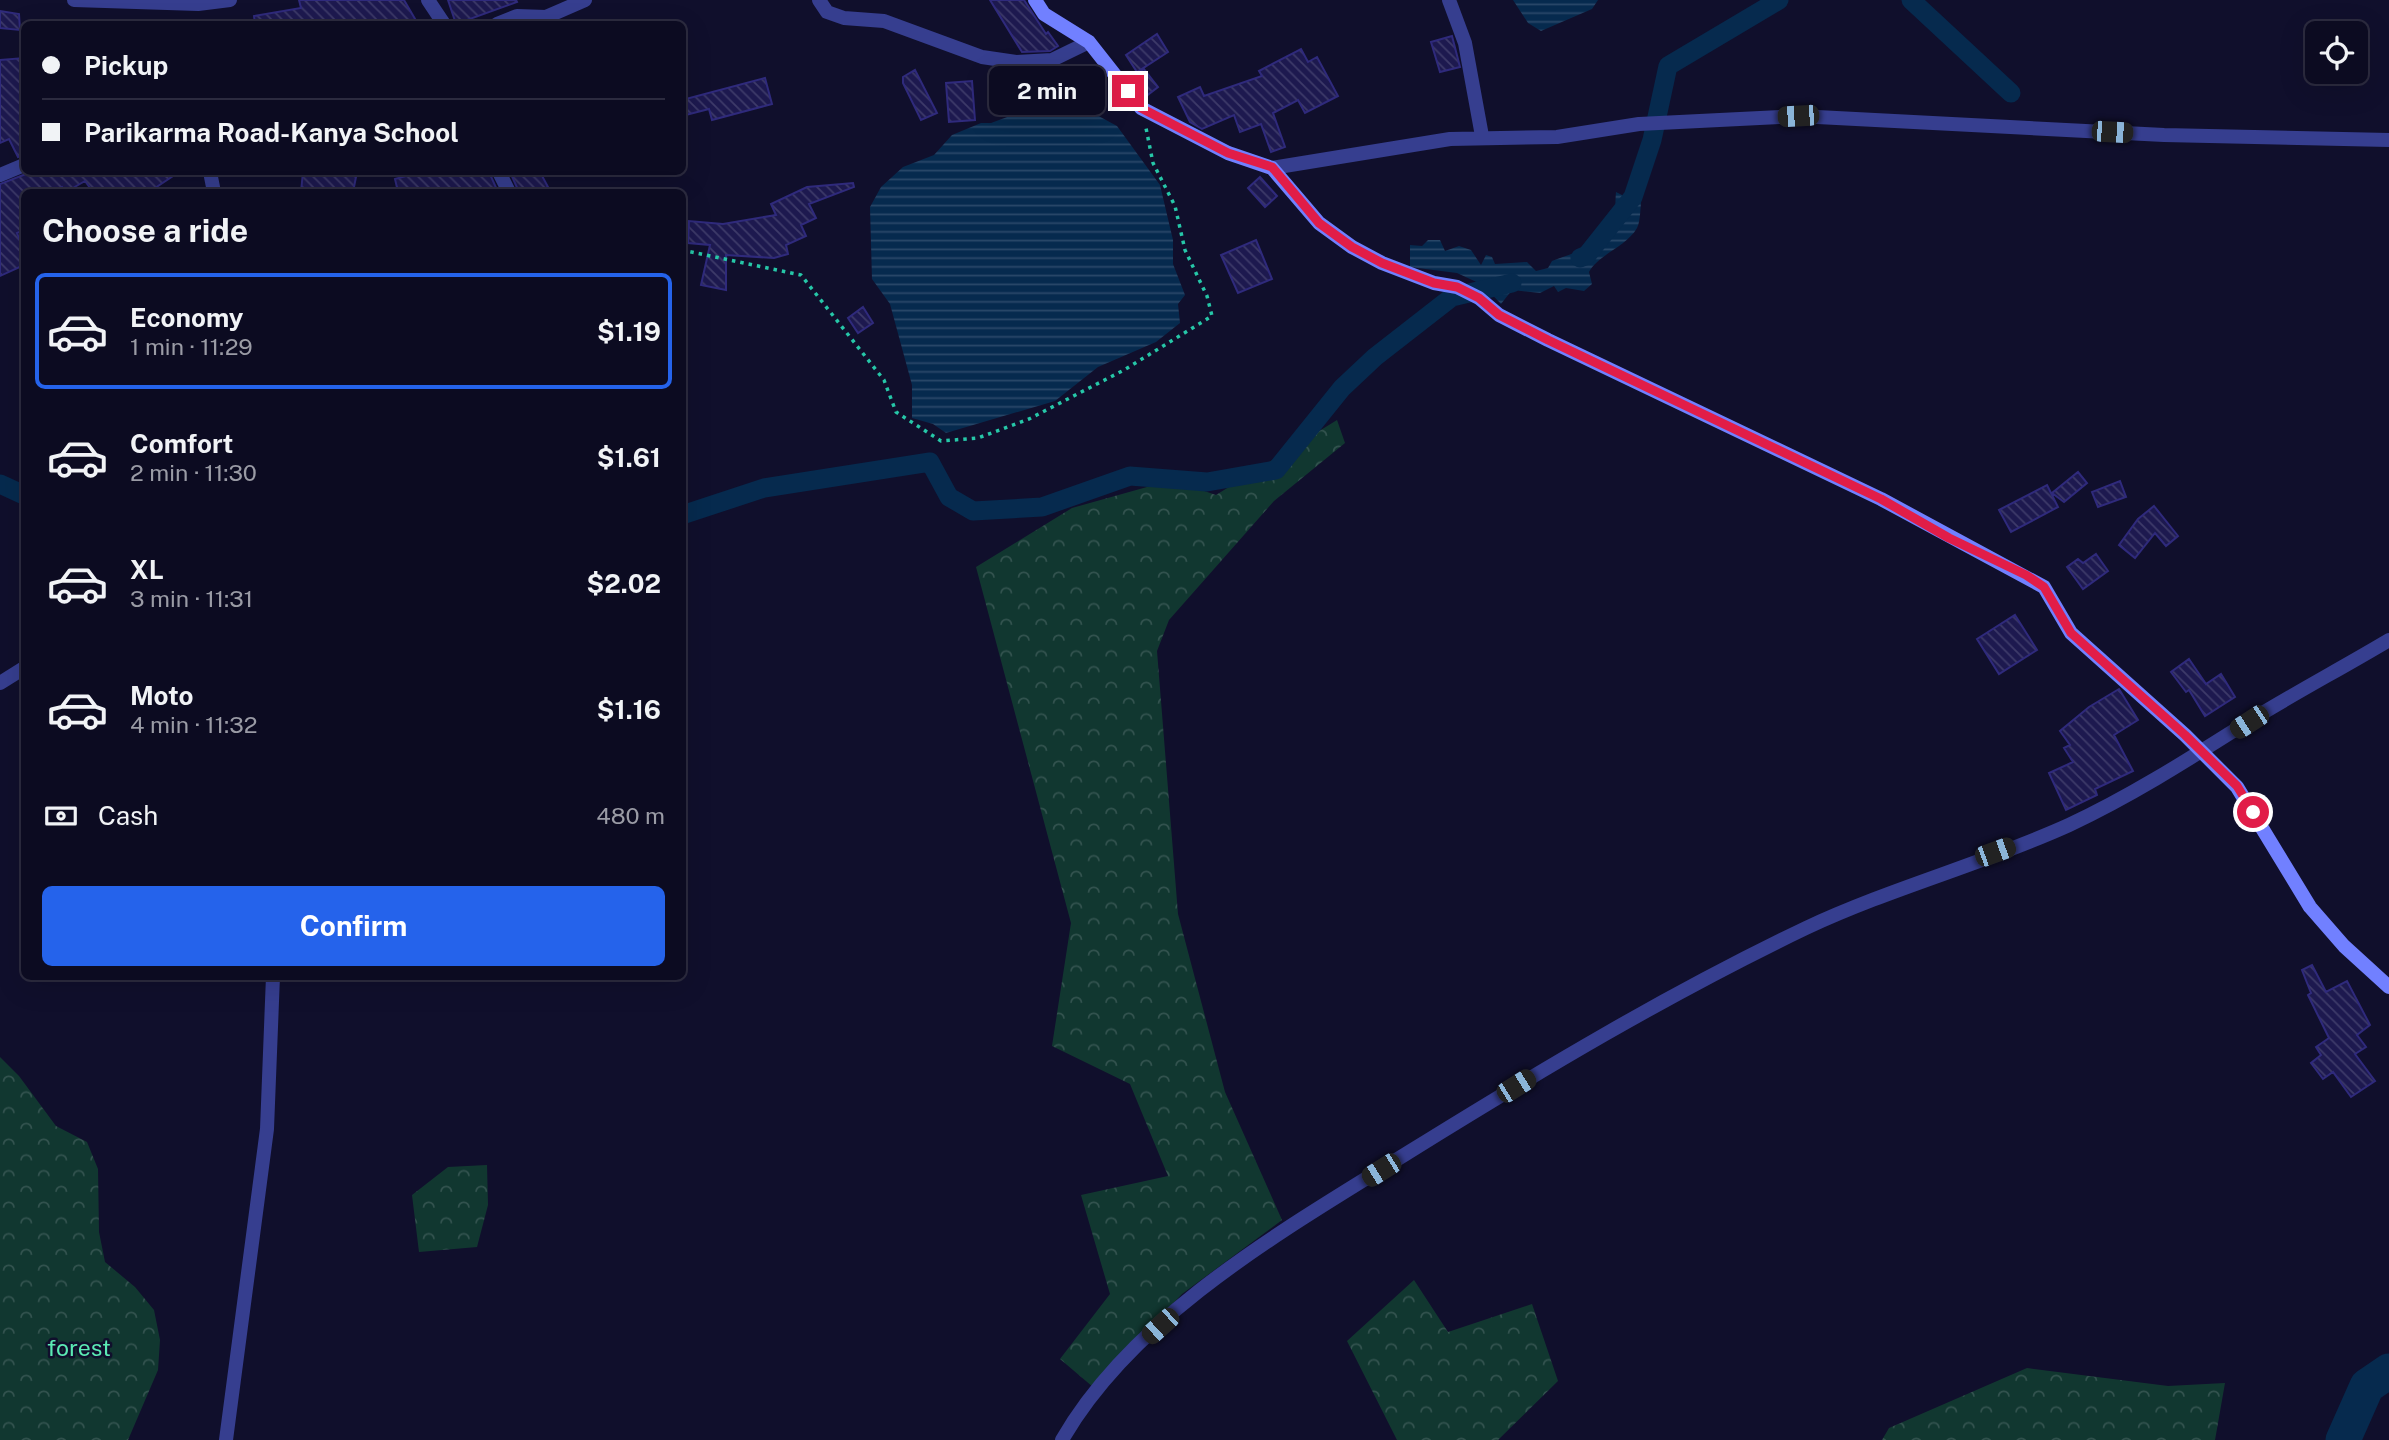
<!DOCTYPE html>
<meta charset="utf-8">
<style>
body{margin:0;font-family:"Public Sans",sans-serif;background:#15142a;color:#f1f3f6;height:100vh;display:flex;flex-direction:column;font-size:26px;white-space:nowrap}
*{box-sizing:border-box;margin:0}
p{font-size:23px;color:#9a9ba5}
.icon{flex:none;width:38px;height:38px;fill:none;stroke:currentColor;stroke-width:2;stroke-linecap:round;stroke-linejoin:round}
.map{position:relative;flex:1;overflow:hidden}
.side{position:absolute;left:21px;top:189px;width:665px;height:791px;display:flex;flex-direction:column;background:#0c0b21;border-radius:10px;box-shadow:0 7px 28px #0002,0 0 0 2px #2c2b3f}
.side>*{flex:none}
.banner{position:absolute;left:21px;top:21px;width:665px;height:154px;border-radius:10px;box-shadow:0 7px 28px #0002,0 0 0 2px #2c2b3f;display:grid;align-content:center;height:154px;padding:0 21px;background:#0c0b21}
.tools{position:absolute;left:2305px;top:21px;display:grid;gap:14px}
.tools a{display:grid;place-items:center;width:63px;height:63px;border-radius:10px;background:#0c0b21;box-shadow:0 7px 28px #0002,0 0 0 2px #2c2b3f;font-size:35px}
.end{position:absolute;width:32px;height:32px;margin:-16px;border:9px solid #e11d48;background:#fff;box-shadow:0 0 0 4px #fff}
.from{border-radius:50%}
.bubble{position:absolute;height:49px;border-radius:10px;background:#0c0b21;box-shadow:0 7px 28px #0002,0 0 0 2px #2c2b3f;font-size:23px;font-weight:700;line-height:49px;text-align:center}
.car{position:absolute;width:21px;height:42px;margin:-21px -10px;border-radius:9px;box-shadow:0 0 5px 2px #0007;background:linear-gradient(#222 24%,#8ab4d8 0 40%,#222 0 76%,#8ab4d8 0 86%,#222 0)}
.banner b{display:flex;align-items:center;gap:24px;height:66px;font-size:26px}
.banner b+b{border-top:2px solid #2c2b3f}
.banner i{width:18px;height:18px;background:#f1f3f6}
ul{padding:0;list-style:none}
li{display:flex;align-items:center;gap:21px;height:116px;margin:0 14px 10px;padding:0 7px;border:4px solid transparent;border-radius:10px}
li div{flex:1}
li b{display:block;font-size:26px}
li em{font-style:normal;font-weight:700}
li.active{border-color:#2563eb}
li>.icon{width:63px;height:63px;stroke-width:1.5}
h2{padding:0 21px;font-size:32px;line-height:84px}
.pay{display:flex;align-items:center;gap:18px;height:77px;padding:0 21px;font-size:26px}
.pay p{margin-inline-start:auto}
.primary-button{display:flex;gap:14px;margin-top:auto;padding:14px 21px}
.primary-button a{flex:1;height:80px;border-radius:10px;background:#2563eb;color:#fff;font-size:28px;font-weight:700;line-height:80px;text-align:center}
.map>svg:first-child{display:block}
.forest{fill:url(#forest-crowns)}
.water{fill:url(#water-rules)}
.lines{fill:none;stroke-linecap:round;stroke-linejoin:round}
.canal{stroke:#062a4e;stroke-width:19}
.river{stroke:#062a4e;stroke-width:35}
.building{fill:url(#building-back-hatch);stroke:#2f2a7c;stroke-width:2}
.path{stroke:#26c7a8;stroke-width:3.5;stroke-dasharray:3.5 5;stroke-linecap:butt}
.street{stroke:#363e8f;stroke-width:14}
.secondary{stroke:#7180ff;stroke-width:14}
.route{stroke:#e11d48;stroke-width:9}
.labels{text-anchor:middle;stroke-width:5;stroke-linejoin:round;paint-order:stroke}
.park-label{font-size:23px;fill:#5beab4;stroke:#100f2c}
</style>
<div class="map">
<svg width="2389" height="1440" viewBox="0 0 2389 1440">
<defs>
<pattern id="forest-crowns" width="20" height="18" patternUnits="userSpaceOnUse" patternTransform="scale(1.75)"><rect width="20" height="18" fill="#113730"/><path d="M2 6a3 3 0 1 1 6 0M12 15a3 3 0 1 1 6 0" fill="none" stroke="#33534f"/></pattern>
<pattern id="water-rules" width="6" height="5" patternUnits="userSpaceOnUse" patternTransform="scale(1.75)"><rect width="6" height="5" fill="#062a4e"/><path d="M0 2.5h6" fill="none" stroke="#2a4869"/></pattern>
<pattern id="building-back-hatch" width="6" height="6" patternUnits="userSpaceOnUse" patternTransform="scale(1.75)"><rect width="6" height="6" fill="#1d194f"/><path d="M-1 5l2 2M0 0l6 6M5-1l2 2" fill="none" stroke="#3d3a69"/></pattern>
</defs>
<rect width="100%" height="100%" fill="#100f2c"/>
<path class="forest" d="M1337 420 1345 443 1274 501 1169 620 1157 651 1178 914 1225 1092 1282 1220 1182 1294 1093 1387 1060 1359 1110 1294 1081 1195 1168 1176 1130 1084 1052 1046 1071 923 976 567 1072 508 1172 480 1216 495Z
M0 1057 19 1076 56 1126 87 1142 98 1169 99 1232 105 1262 135 1287 154 1310 160 1340 158 1370 128 1440H0Z
M487 1165 488 1205 477 1247 419 1252 412 1195 448 1167Z
M1414 1280 1448 1332 1532 1304 1558 1381 1498 1440H1397L1347 1341Z
M2027 1368 2168 1386 2225 1383 2215 1440H1882L1889 1428Z"/>
<path class="water" d="M1513 0H1598L1592 9 1541 31 1528 23Z
M1069 100 1117 126 1160 185 1173 240V264L1185 295 1178 304 1180 323 1156 342 1098 367 1055 401 946 433 933 424 912 418V385L890 304 872 279 870 207 881 187 903 167 934 155 952 135 981 123H991L1048 102Z
M1616 192 1630 199 1642 195C1640 205 1641 220 1637 228 1626 247 1599 254 1589 272L1592 284 1584 291 1566 288 1558 292 1554 286 1540 293 1512 290 1501 304 1483 285 1457 273 1410 267V245L1422 246 1428 240H1440L1445 251 1459 246 1471 250 1481 265 1486 255 1492 257 1495 264 1527 262 1536 271 1548 268 1552 261C1572 253 1603 247 1613 225 1616 217 1615 201 1616 192Z"/>
<g class="lines">
<path class="canal" d="M1911 0 2011 93
M1580 258 1587 255 1633 197 1652 140 1668 66 1779 0
M0 484 24 495
M682 515 764 488 930 462 949 497 973 511 1042 507 1130 476 1207 482 1276 470 1342 388 1375 357 1452 297 1512 283"/>
<path class="river" d="M2343 1440 2367 1386 2389 1371"/>
</g>
<path class="building" d="M299 0H404L418 24H255L254 16 301 8Z
M448 0H516L517 2 456 24Z
M990 0H1024L1046 34 1048 32 1058 46 1050 51 1022 52Z
M0 11 19 14 20 30 0 28Z
M1157 34 1168 52 1137 72 1126 55Z
M1452 36 1460 67 1440 72 1431 42Z
M1301 49 1308 62 1317 57 1338 96 1305 113 1298 100 1273 113 1285 147 1271 152 1261 124 1240 132 1234 115 1202 129 1190 122 1178 97 1200 87 1204 96 1262 76 1259 71Z
M24 58V155L18 157 9 139 0 143V60Z
M1144 69 1158 87 1145 97 1130 78Z
M915 70 937 113 921 120 903 83V77Z
M765 78 772 104 712 120 709 109 682 116V100Z
M972 81 975 120 949 122 946 83Z
M31 172H179L149 192H93L85 181 66 192 62 187 50 192H24V230L17 233 24 251V265L0 276V184Z
M303 172H357L353 192H301Z
M421 172H489L498 192H398L395 179Z
M510 172H540L548 187 538 192H519Z
M1260 177 1277 196 1265 207 1248 188Z
M853 183 854 187 809 204 816 218 801 225 806 236 786 245 788 254 774 258 726 255V290L701 285 710 245 688 243 689 221 723 224 776 215 771 204 807 187Z
M1256 240 1272 279 1238 293 1221 255Z
M863 307 873 323 858 333 848 318Z
M2078 472 2087 483 2064 502 2052 493Z
M2120 481 2126 497 2098 507 2092 492Z
M2047 485 2058 507 2011 532 1999 510Z
M2154 506 2178 536 2166 546 2155 533 2135 558 2119 545 2138 519Z
M2096 554 2108 571 2083 589 2067 567 2078 559 2083 563Z
M2015 615 2037 650 1999 674 1977 639Z
M2189 659 2206 684 2221 674 2235 697 2205 716 2189 690 2186 692 2171 672Z
M2119 689 2138 720 2114 735 2133 771 2095 789 2097 795 2066 810 2049 773 2073 762 2064 748 2070 745 2060 731 2089 707Z
M2312 965 2326 992 2347 981 2370 1025 2357 1035 2366 1047 2355 1054 2375 1081 2351 1097 2333 1072 2323 1079 2311 1063 2321 1055 2316 1047 2329 1038 2308 995 2311 993 2302 970Z"/>
<g class="lines">
<path class="path" d="M682 250 801 275 884 380 896 412 941 441 978 438 1029 419 1124 370 1212 316 1207 296 1185 250 1175 206 1153 163 1146 128"/>
<path class="street" d="M74 0 198 4 230 0
M428 0 444 24
M819 0 827 12 844 18 884 21 982 57 1016 62 1052 60 1089 42
M1449 0 1465 43 1482 136
M497 24 517 16 546 17 585 0
M1272 168 1450 139 1557 137 1639 124 1798 116 2164 135 2389 140
M210 172 214 192
M499 172 509 192
M0 175 24 165
M0 683 24 668
M226 1440 267 1129 273 976
M1062 1440C1135 1313 1289 1227 1409 1152 1538 1072 1668 994 1806 928 1891 888 1983 864 2069 825 2131 796 2189 759 2246 723 2293 694 2342 668 2389 640"/>
<path class="secondary" d="M1035 0 1044 14 1089 42 1141 108 1228 153 1272 168 1319 223 1352 247 1382 263 1434 283 1457 287 1479 298 1499 315 1548 340 1881 499 2044 587 2071 633 2185 735 2237 787 2310 907 2344 946 2389 987"/>
</g>
<g class="lines">
<path class="route" d="M1128 91 1141 108 1228 153 1272 167 1319 223 1352 247 1382 263 1434 283 1457 287 1479 298 1499 315 1548 340 1881 499 1949 538 2026 575 2044 587 2071 633 2185 735 2237 786 2253 812"/>
</g>
<g class="labels">
<g class="park-label">
<text x="79" y="1356">forest</text>
</g>
</g>
</svg>
<div class="tools">
<a><svg class="icon" aria-label="locate" viewBox="0 0 24 24"><circle cx="12" cy="12" r="6"/><path d="M12 2v4M12 18v4M2 12h4M18 12h4"/></svg></a>
</div>
<i class="end from" style="left:2253px;top:812px"></i>
<i class="end" style="left:1128px;top:91px"></i>
<div class="bubble" style="left:989px;top:66px;width:116px">2 min</div>
<i class="car" style="left:1798px;top:116px;rotate:267deg"></i>
<i class="car" style="left:2112px;top:132px;rotate:93deg"></i>
<i class="car" style="left:2249px;top:722px;rotate:237deg"></i>
<i class="car" style="left:1995px;top:852px;rotate:70deg"></i>
<i class="car" style="left:1516px;top:1086px;rotate:58deg"></i>
<i class="car" style="left:1381px;top:1170px;rotate:238deg"></i>
<i class="car" style="left:1160px;top:1326px;rotate:228deg"></i>
<div class="banner">
<b><i class="from"></i>Pickup</b>
<b><i></i>Parikarma Road-Kanya School</b>
</div>
<section class="side">
<h2>Choose a ride</h2>
<ul>
<li class="active"><svg class="icon" aria-label="car" viewBox="0 0 24 24"><path d="M5 17H2v-5l4-1 3-4h7l3 4 3 1v5h-3M9 17h6M6 11h13"/><circle cx="7" cy="17" r="2"/><circle cx="17" cy="17" r="2"/></svg><div><b>Economy</b><p>1 min · 11:29</p></div><em>$1.19</em></li>
<li><svg class="icon" aria-label="car" viewBox="0 0 24 24"><path d="M5 17H2v-5l4-1 3-4h7l3 4 3 1v5h-3M9 17h6M6 11h13"/><circle cx="7" cy="17" r="2"/><circle cx="17" cy="17" r="2"/></svg><div><b>Comfort</b><p>2 min · 11:30</p></div><em>$1.61</em></li>
<li><svg class="icon" aria-label="car" viewBox="0 0 24 24"><path d="M5 17H2v-5l4-1 3-4h7l3 4 3 1v5h-3M9 17h6M6 11h13"/><circle cx="7" cy="17" r="2"/><circle cx="17" cy="17" r="2"/></svg><div><b>XL</b><p>3 min · 11:31</p></div><em>$2.02</em></li>
<li><svg class="icon" aria-label="car" viewBox="0 0 24 24"><path d="M5 17H2v-5l4-1 3-4h7l3 4 3 1v5h-3M9 17h6M6 11h13"/><circle cx="7" cy="17" r="2"/><circle cx="17" cy="17" r="2"/></svg><div><b>Moto</b><p>4 min · 11:32</p></div><em>$1.16</em></li>
</ul>
<div class="pay"><svg class="icon" aria-label="cash" viewBox="0 0 24 24"><path d="M3 7h18v10H3z"/><circle cx="12" cy="12" r="2"/></svg>Cash<p>480 m</p></div>
<div class="primary-button"><a>Confirm</a></div>
</section>
</div>
